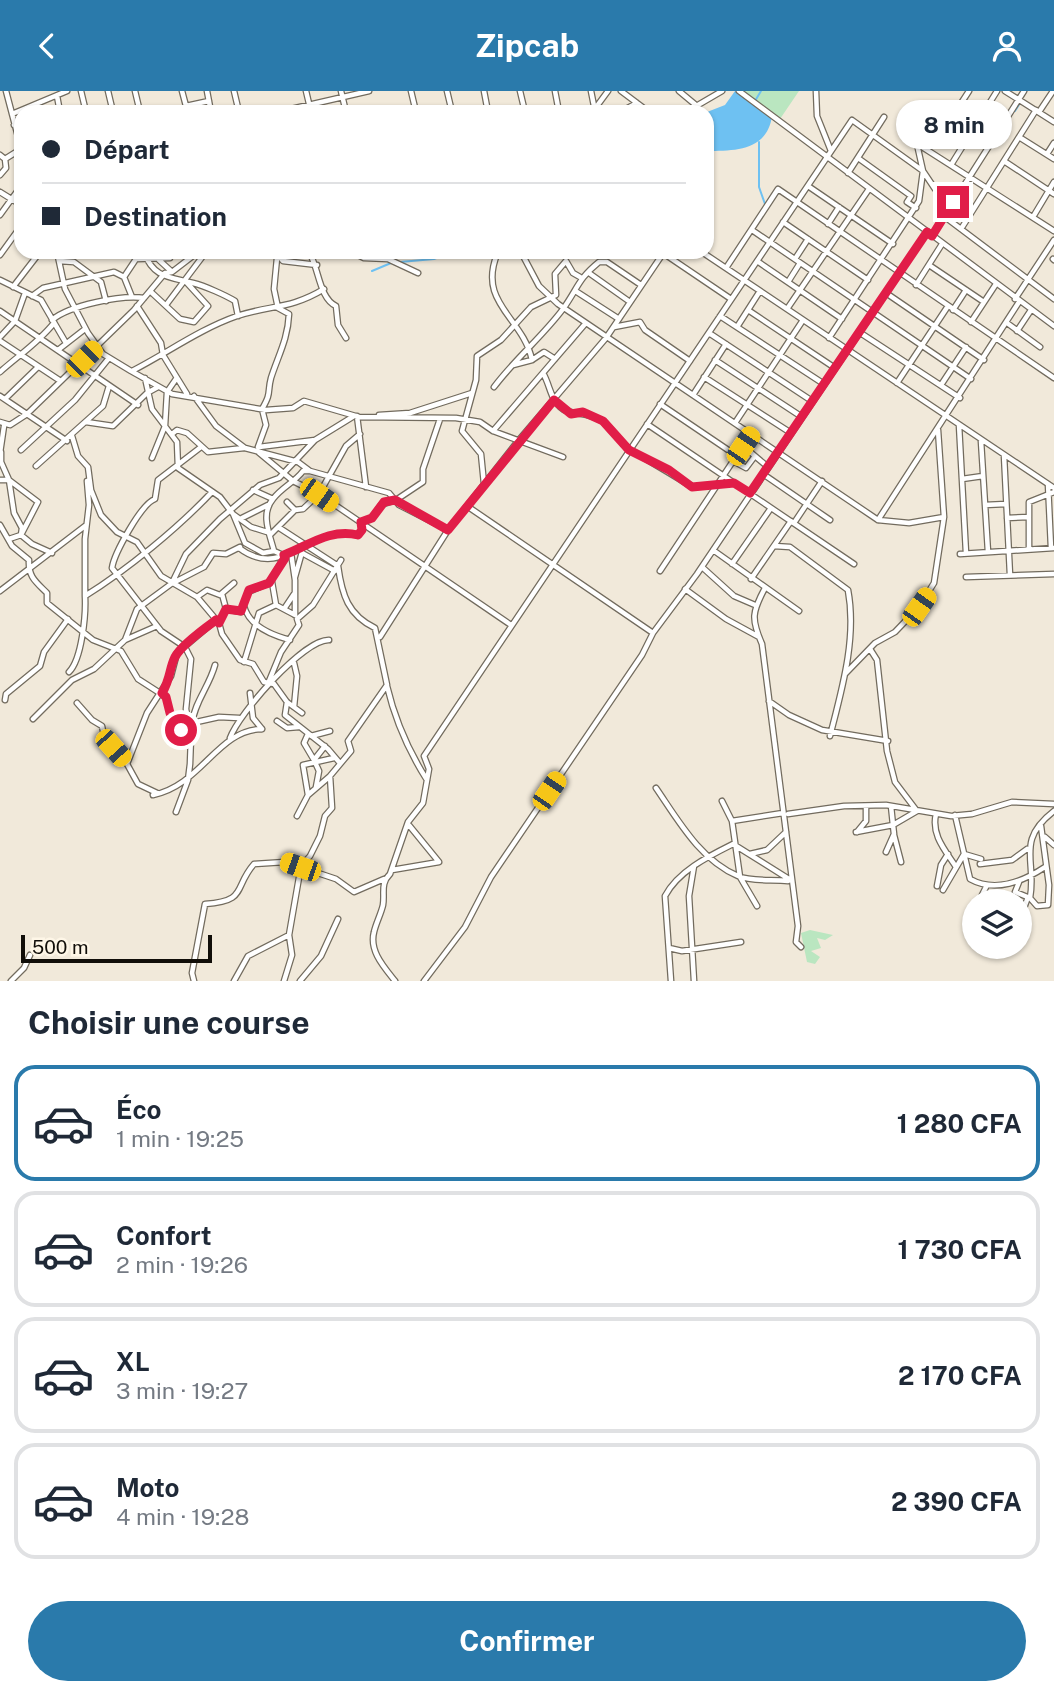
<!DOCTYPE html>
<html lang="fr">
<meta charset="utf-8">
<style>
body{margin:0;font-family:"Public Sans",sans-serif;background:#f2f2f3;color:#1f2937;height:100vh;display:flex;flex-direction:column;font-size:26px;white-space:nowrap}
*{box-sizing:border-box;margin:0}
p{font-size:23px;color:#747a83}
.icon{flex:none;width:38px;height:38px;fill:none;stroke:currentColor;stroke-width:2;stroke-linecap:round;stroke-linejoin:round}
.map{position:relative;height:890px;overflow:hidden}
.drawer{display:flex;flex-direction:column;background:#fff;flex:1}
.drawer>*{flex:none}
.banner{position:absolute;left:14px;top:14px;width:700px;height:154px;border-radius:21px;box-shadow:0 2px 5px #0004;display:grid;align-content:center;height:154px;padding:0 28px;background:#fff}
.tools{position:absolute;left:962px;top:798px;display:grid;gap:14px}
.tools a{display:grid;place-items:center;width:70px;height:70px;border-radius:50%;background:#fff;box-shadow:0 2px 5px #0004;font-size:35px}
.scale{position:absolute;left:21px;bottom:18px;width:191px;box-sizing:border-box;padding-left:7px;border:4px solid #110e09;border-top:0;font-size:19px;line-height:24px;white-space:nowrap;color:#110e09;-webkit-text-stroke:5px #fef6e7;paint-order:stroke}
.end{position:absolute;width:32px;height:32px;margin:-16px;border:9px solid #e11d48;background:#fff;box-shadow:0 0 0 4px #fff}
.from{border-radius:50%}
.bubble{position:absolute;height:49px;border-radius:24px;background:#fff;box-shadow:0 2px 5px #0004;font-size:23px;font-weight:700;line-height:49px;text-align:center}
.car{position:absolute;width:21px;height:42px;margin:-21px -10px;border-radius:9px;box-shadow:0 0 5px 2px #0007;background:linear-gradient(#f5c518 24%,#345 0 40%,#f5c518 0 76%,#345 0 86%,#f5c518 0)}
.banner b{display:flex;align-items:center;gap:24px;height:66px;font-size:26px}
.banner b+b{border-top:2px solid #e0e1e3}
.banner i{width:18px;height:18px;background:#1f2937}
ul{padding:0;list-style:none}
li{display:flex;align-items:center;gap:21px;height:116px;margin:0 14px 10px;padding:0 14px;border:4px solid #e0e1e3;border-radius:21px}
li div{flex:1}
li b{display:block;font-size:26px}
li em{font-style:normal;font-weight:700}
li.active{border-color:#2a7aab}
li>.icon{width:63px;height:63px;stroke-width:1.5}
h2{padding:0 28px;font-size:32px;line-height:84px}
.primary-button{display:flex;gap:14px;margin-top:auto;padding:14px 28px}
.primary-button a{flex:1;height:80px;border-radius:42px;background:#2a7aab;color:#fff;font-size:28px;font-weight:700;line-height:80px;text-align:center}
header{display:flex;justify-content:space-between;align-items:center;height:91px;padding:0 28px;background:#2a7aab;color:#fff;font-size:32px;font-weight:700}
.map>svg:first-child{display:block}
.green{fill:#bae6c0}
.water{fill:#6ec1f2}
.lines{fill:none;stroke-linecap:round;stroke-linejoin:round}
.stream{stroke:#6ec1f2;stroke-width:2}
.minor-casing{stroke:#726b5e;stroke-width:7}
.minor{stroke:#fff;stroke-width:4.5}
.route{stroke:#e11d48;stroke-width:9}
</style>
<header><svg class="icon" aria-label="back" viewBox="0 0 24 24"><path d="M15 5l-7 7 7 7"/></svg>Zipcab<svg class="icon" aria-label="person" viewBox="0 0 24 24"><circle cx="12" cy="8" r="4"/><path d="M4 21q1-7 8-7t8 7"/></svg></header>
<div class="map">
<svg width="1054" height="890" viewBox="0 0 1054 890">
<rect width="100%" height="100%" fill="#f1e9da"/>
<path class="green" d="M744 0H799L780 28Z
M810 839 833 844 825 849 817 847 821 857 811 860 820 866 815 873 807 871 801 842Z"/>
<path class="water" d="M735 0 772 25C767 60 735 60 707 60V21L725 14Z"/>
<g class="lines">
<path class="stream" d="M755 10 761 0
M1015 20 1020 12
M759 51V96L765 113
M400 171 434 168 452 161
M372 180 391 172"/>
<defs>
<path id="minor" d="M6 0 21 57
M81 0 86 21
M108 0 113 21
M135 0 140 21
M182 0 186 15 209 10
M207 0 211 21
M234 0 239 21
M306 0 311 21
M341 0 346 21
M411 0 416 21
M447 0 452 21
M484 0 488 21
M520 0 525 21
M555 0 559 21
M591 0 595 20
M621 0 649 21
M679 0 697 15
M739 0 1054 235
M816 0 817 25 831 60
M1005 0 1054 31
M57 5 60 21
M278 21 369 0
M583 21 594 19 608 0
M620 21 637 12
M686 21 722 0
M1039 21 1053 0
M12 23 67 0
M14 34 21 31
M943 40 969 0
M1019 46 1054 68
M916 52 1054 140
M1047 63 1054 52
M0 64 5 68 21 58
M858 67 911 105 907 111 916 117
M1004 70 1054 103
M951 74 997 0
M848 82 884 26
M0 84 6 77 5 68
M808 95 893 153
M0 101 21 114
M0 124 21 95
M945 126 1054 208
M1033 126 1054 91
M783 131 868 189
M828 133 839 116
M961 138 1036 19
M752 139 971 288
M932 145 1024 0
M57 161 65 198 88 242 103 263 131 280 172 303 266 319 293 317 304 310 359 326 456 327 480 331 493 340 563 366
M144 161C153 187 170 186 193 192 205 195 225 204 235 210L238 225
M275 161 283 170 317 174
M309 161C319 177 319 207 336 215L338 234 346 247
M352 161 364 167 388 168 418 182
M498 161C476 212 523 226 532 269
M521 161 539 195 558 213 878 429 909 432 944 426
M702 161 1054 397
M81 162 88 161
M663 162 731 208
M0 164 21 135
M795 168 808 148
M1053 168 1054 169
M159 169 171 180
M59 170 74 171 101 191 106 210
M757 170 842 228
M929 174 984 211
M726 177 778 98 1054 287
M589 182 630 211
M124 186 136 168 170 167 171 161
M0 189 41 209 66 252
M788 191 800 172
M916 194 942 153
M13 196 40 161
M151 201 180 228 194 231 208 215 187 192
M577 201 619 228
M886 202 984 269
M32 205 43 197 114 181 124 186 132 206
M1015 208 1054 149
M166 214 206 161
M137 215 161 252 163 264 187 303
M787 218 869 98
M748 219 835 277
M953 219 966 199
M0 220 138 314
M720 225 824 293
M52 229C70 214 121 204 144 207
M971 231 996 193
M1007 232 1040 256
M614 236 640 231 645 239 690 270
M737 236 760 200
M1017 240 1031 219
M859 241 960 307
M709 242 812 310
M0 246 15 230 25 202
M829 247 919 110 923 80 914 40 926 30 964 53
M0 250 59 289
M58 259 85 238
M715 269 802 326
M513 274 532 269 544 261 555 268
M132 280C167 262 200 238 237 225 271 214 291 218 324 198
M0 281C19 264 38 252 54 232
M543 282C550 294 550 307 560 316 569 325 585 320 600 329 613 336 619 352 631 359 652 372 672 383 692 396L734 392
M704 286 791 342
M145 287 152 318 177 351 178 377 220 406 233 423 245 452 263 462 274 460 285 465 269 492 248 501 241 521 226 518
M897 292 948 215
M941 294 966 256
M494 296C515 268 542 246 563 218 578 197 578 188 599 171H607L641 194
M693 304 726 253
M0 305 67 350
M194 305 216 335 245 357 298 371 310 380 389 402 399 414 448 439
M5 308 38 276
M660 313 737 365
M379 324 410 322 472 302
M357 325 366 396
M0 331 10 334 27 323 134 219 165 182 172 181 198 161
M86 331 113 335 147 302 158 296
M735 332 803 229
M647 333 854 473
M959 334 966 462
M493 340 585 233
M172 343 177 339 187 342 208 361 244 357
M72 345 78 365 88 376 91 399 101 424 117 441 137 451 161 485 197 506 219 532 222 543 240 569 253 573 264 591 274 593 287 611 302 622
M981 350 988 461
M743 355 768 376
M258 356 266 334 262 318C272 301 267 302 271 287 278 265 288 248 289 223L278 217 274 198 277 167
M259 356 315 349 354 325
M21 359 75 309 109 267
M257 360 293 390 319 403 511 534
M1 361V371L9 389 14 422 22 437 21 444 32 453 52 462
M0 362 4 335
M1004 364 1010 484
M152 367 165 335 167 301 176 288
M733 370 746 377 755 365
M36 375 103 315 109 295
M763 383 830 429
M962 388 983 385
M0 389H9L38 411 21 444 9 448
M484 393 481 363 462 340 476 289 477 265 501 249 531 216 556 204 555 183 566 170 573 182 580 186
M1048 393 1051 457
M253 399 273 408C260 423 270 444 274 460
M273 408C282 396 295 391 303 380H309
M287 411 295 419
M985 414 1006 413
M467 415 653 542
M233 423 251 436 267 441
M242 427 268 414
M1007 427 1029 426
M878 429 1019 211
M794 432 822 390
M0 434 12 455 29 469C28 486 36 491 47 502V512L93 549 121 560 138 588 166 606 170 623 185 648
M278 436 338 475C342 504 348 524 375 537L387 594 348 650 351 660 330 685 332 717 325 725 320 745 310 765 301 775 289 844
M270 444 295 419 303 418 319 403 346 355 360 343
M774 455 790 456 848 499C857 547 842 598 830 645
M239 457C284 491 311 432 358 444L362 439 361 431 372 427 381 414 396 409 423 391V378L440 328
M1029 458V411L1054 401
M713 459 799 520
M291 462 295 489V524
M302 462 335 480
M960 463 1054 457
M732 473 771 417
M702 476 734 505 755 514
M660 480 751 343
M295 486 302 461
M966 486 1054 483
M751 488 791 430
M272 491 276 514
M172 492 186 463 220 428 260 394 279 387 315 349
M765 497C752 521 751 528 762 553L798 835 796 851 801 856
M685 498 726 528 759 546
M0 500 85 435
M85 505V448L89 414 87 390
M197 506 207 499 220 504 234 492
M244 515C249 535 271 544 290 549
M284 518 294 503
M219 532 226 518 222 503
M380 546 448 439 518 350 606 247 664 161
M125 549 137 518 171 493 204 476 213 462 226 463 240 456
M870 558 877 569 887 660 895 691 917 720 893 734 894 743 886 761
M244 571 259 522 276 514 295 524
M294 572 297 585 294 616
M69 581C82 568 86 523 85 505 127 479 178 437 212 401
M845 583 875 552 895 541 919 516 934 492 944 426 938 339
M269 590 281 561 299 534 297 528 313 514 341 469
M387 595C395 629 408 659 427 689
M250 602 253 627 262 638
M5 609 6 603 40 575 44 561 68 528
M769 610 789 624 822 639 888 650
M287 611 285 624 328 658 339 671
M77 612 92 629 102 635 105 650 127 673 138 693 157 702
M33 628 72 589 94 578 125 549 157 535
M277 630 287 637 299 636
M192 632C195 610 209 596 215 574
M191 642 192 632 219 626 239 627
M308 643 304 652 314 669
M311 645 330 640
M230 647C239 622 304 548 329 549
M127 673 147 622 171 585 177 562 216 529
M316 696 319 680 314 669 325 655
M656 697C678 729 700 769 738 785 752 791 773 788 788 790
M153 704C202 694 217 639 262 638
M308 704 303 674 334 667
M722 710 732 730 740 786 757 815
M176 721 188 689 190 673 191 646 186 618 191 568 185 556 161 540 112 477C114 463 141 413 155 408L158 389 201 356
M788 723 844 715 886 714 951 725 972 723 1012 711 1054 713
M936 723C931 744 945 759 956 776
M955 724 970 788C995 802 1024 790 1045 776
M297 725 308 704 329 686
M732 730 783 722
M856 741 893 734 891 715
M857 741 866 730V715
M894 744 901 771
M1045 746 1054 754
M750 763 767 759 786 741
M980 773 1012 769 1027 758
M392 779 439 771 408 733
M1019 791 1015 801 1030 807 1037 815 1048 814 1049 794 1041 735
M937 795 941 774 948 763
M943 799 964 763 981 768
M1030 807C1037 770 1015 750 1054 720
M979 810 987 794
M1020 828 1028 806
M1020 845 1022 851
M669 857 682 860 741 851
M11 890 24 877 30 864
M194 890 192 882 205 813C248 810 233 797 254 773L285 771 336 788 354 801 384 788
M234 890 248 865 289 844 292 864 284 890
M300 890 321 865 338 828
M395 890C384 876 369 860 374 841 376 832 381 823 383 814 385 802 380 793 390 783L408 731 423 712 429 678 424 665 852 29 923 80 935 98 953 111
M424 890 465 836 491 786 642 564 653 542 697 483 927 141
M671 890 665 805C678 780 709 765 733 753L792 790
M694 890 689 805 694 775"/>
</defs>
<use href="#minor" class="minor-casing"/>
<use href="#minor" class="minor"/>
</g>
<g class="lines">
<path class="route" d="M181 639 170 622 166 606 162 602C171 587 169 578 175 566 181 554 205 537 216 529L219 532 226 518 241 520 249 499 269 492 285 467 284 464C308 455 330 437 358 444L362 439 361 431 372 427 384 411 395 409 448 439 554 309 571 323 583 321 603 330 629 359 669 379 692 396 734 392 750 402 927 141 932 145 953 111"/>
</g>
</svg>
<div class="tools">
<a><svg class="icon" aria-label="layers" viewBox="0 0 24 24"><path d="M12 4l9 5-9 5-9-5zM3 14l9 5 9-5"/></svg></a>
</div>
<div class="scale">500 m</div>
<i class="end from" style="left:181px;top:639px"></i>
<i class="end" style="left:953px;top:111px"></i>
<div class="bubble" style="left:896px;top:9px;width:116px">8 min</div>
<i class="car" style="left:84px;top:268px;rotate:45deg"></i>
<i class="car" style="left:743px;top:355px;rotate:34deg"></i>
<i class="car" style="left:319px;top:404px;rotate:125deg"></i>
<i class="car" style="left:919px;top:516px;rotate:35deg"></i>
<i class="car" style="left:113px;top:657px;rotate:138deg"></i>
<i class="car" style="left:549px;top:700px;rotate:34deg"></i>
<i class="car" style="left:300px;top:776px;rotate:289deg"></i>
<div class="banner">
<b><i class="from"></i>Départ</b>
<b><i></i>Destination</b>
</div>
</div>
<section class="drawer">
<h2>Choisir une course</h2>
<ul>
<li class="active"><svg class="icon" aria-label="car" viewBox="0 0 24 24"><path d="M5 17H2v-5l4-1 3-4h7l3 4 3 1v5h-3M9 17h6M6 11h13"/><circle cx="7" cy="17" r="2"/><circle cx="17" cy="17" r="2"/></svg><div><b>Éco</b><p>1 min · 19:25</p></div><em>1 280 CFA</em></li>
<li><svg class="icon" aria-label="car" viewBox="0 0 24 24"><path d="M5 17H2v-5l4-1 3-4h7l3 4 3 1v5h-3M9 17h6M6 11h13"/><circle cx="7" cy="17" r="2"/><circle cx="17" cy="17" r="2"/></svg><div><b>Confort</b><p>2 min · 19:26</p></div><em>1 730 CFA</em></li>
<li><svg class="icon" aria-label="car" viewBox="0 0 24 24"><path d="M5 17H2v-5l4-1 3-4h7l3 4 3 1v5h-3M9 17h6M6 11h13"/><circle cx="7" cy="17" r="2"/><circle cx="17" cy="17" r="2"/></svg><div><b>XL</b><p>3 min · 19:27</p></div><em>2 170 CFA</em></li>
<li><svg class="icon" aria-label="car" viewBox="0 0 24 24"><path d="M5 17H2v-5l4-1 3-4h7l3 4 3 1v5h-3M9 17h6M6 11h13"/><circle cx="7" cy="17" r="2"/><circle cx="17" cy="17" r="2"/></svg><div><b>Moto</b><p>4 min · 19:28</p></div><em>2 390 CFA</em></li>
</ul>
<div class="primary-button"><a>Confirmer</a></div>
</section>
